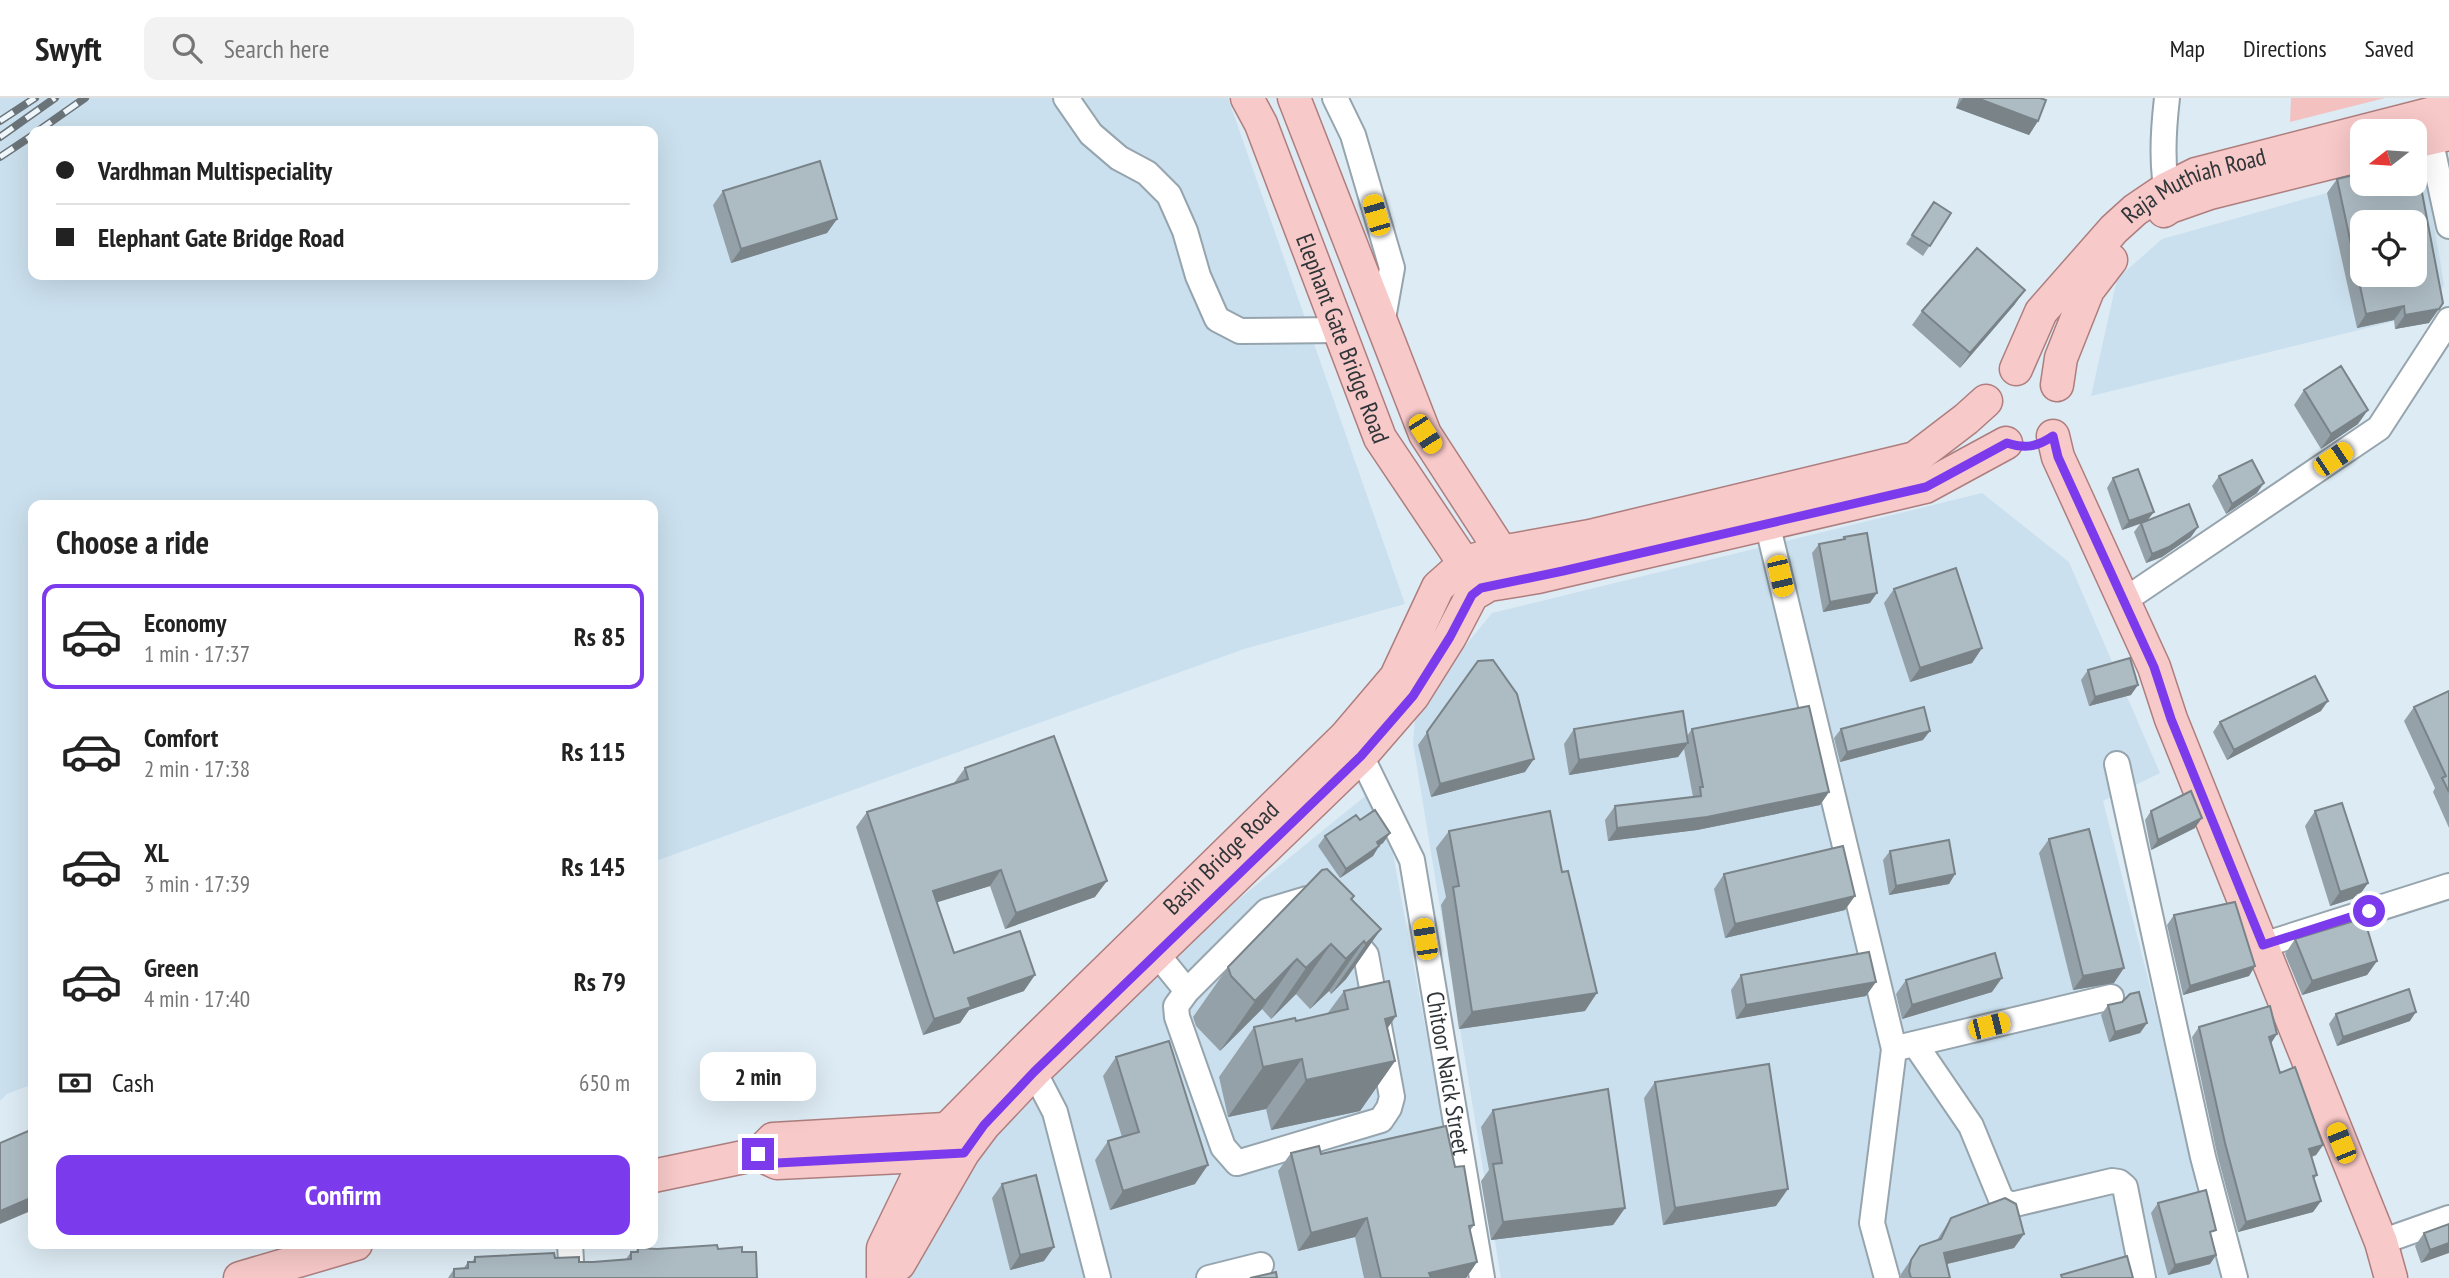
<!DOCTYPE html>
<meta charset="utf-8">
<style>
body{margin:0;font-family:"PT Sans Narrow",sans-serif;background:#f2f2f2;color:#222;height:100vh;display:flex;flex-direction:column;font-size:26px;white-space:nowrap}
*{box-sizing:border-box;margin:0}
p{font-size:23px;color:#767676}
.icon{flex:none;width:38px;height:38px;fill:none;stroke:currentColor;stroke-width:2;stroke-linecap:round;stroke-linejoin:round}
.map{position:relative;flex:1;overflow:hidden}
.drawer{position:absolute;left:28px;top:402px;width:630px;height:749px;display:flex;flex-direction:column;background:#fff;border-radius:14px;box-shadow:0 7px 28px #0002}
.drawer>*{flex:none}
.banner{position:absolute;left:28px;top:28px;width:630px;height:154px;border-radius:14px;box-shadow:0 7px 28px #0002;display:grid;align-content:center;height:154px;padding:0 28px;background:#fff}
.needle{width:46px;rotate:253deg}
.tools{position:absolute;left:2350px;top:21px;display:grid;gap:14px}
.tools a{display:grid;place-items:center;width:77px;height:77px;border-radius:14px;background:#fff;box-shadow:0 7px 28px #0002;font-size:35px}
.end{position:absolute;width:32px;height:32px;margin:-16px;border:9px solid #7c3aed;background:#fff;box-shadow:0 0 0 4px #fff}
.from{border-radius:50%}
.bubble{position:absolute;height:49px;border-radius:14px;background:#fff;box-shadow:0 7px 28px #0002;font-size:23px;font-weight:600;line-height:49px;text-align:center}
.car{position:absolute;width:21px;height:42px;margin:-21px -10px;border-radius:9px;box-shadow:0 0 5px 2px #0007;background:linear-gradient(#f5c518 24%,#345 0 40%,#f5c518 0 76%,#345 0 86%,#f5c518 0)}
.banner b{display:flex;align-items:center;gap:24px;height:66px;font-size:26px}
.banner b+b{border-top:2px solid #e0e0e0}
.banner i{width:18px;height:18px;background:#222}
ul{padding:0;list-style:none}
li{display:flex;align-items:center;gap:21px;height:105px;margin:0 14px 10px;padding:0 14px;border:4px solid transparent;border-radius:14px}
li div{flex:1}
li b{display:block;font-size:26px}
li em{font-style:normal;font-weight:600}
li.active{border-color:#7c3aed}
li>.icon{width:63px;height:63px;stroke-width:1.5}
h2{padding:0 28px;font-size:32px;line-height:84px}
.pay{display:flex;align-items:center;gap:18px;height:77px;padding:0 28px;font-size:26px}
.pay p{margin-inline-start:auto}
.action{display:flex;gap:14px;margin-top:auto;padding:14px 28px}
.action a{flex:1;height:80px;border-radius:14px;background:#7c3aed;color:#fff;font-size:28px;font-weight:600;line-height:80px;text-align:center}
header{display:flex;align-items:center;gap:42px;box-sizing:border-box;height:98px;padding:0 35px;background:#fff;border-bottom:2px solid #e0e0e0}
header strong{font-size:33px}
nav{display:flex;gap:38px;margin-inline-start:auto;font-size:24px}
.search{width:490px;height:63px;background:#f2f2f2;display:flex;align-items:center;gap:18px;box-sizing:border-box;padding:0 24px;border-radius:14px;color:#767676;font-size:26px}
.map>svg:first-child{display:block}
.built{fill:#cbe0ee;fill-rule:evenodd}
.green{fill:#f3c2c0}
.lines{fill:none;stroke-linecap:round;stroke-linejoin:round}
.minor-casing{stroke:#96a4ad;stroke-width:28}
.major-casing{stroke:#ae7e7e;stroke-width:35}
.minor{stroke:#fff;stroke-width:24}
.major{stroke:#f7c9c8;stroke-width:32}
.rail-casing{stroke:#6a7378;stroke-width:8}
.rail{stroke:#eff7fd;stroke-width:5;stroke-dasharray:16;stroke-linecap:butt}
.wall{fill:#95a1a8}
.shaded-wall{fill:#798388}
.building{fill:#adbbc3;stroke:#798388;stroke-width:2;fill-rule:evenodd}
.route{stroke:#7c3aed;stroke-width:9}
.labels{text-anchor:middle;stroke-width:5;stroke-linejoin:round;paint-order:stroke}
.street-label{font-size:24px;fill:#2f3538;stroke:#eff7fd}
</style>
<header>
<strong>Swyft</strong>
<div class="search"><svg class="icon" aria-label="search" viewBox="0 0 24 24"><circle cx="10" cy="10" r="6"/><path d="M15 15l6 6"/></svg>Search here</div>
<nav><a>Map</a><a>Directions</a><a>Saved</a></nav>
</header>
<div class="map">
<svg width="2449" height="1180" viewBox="0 0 2449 1180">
<rect width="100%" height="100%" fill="#ddebf4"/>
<path class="built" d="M0 0H1228L1405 506 1244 551 653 764V408H33V986L7 996 0 1003ZM33 33H653V177H33Z
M2424 68 2444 187 2428 215 2091 298 2117 181 2162 141 2362 85 2415 86V70ZM2362 124H2415V177H2362Z
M1982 395 2069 464 2160 675 2103 703 2224 1180H1501L1413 645 1416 608 1492 515Z
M1380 686 1472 1180H898L947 1093 1052 975 1202 831Z"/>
<path class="green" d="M2291 0H2385L2290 24Z"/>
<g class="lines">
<defs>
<g id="minor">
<path d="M1066 0 1091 36 1119 60 1147 75 1169 97 1185 133 1198 178 1217 221 1240 233 1339 232"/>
<path d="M1335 0 1353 37 1392 170 1382 226"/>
<path d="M2167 0C2163 35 2161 70 2169 105"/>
<path d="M2430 40 2449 128"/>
<path d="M1767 425 1894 951 1872 1125 1887 1180"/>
<path d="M2125 502 2379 330 2449 222"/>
<path id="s1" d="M1361 658 1412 762 1482 1180"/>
<path d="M2117 666 2203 1059 2235 1180"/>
<path d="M2263 847 2449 788"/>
<path d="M1157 856 1187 893 1267 813 1307 801 1327 812 1366 857 1392 999 1389 1010 1381 1022 1237 1065 1223 1049 1177 919 1176 908 1187 893"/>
<path d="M1915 946 1971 1028 2001 1101 2011 1107 2112 1083 2119 1084 2125 1089 2143 1180"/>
<path d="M1901 949 2111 899"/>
<path d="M1027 960 1055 1014 1098 1180"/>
<path d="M2381 1144 2449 1120"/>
<path d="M570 1146 572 1180"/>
<path d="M1209 1180 1261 1167"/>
</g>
<g id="major">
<path id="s2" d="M1247 0 1261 26 1380 340 1476 483"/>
<path d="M1294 0 1425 336 1512 470"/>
<path d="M2415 44 2449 36"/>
<path d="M2164 113 2170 109 2210 95 2362 57"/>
<path id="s3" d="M2016 271 2041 214 2114 131 2135 112 2166 91 2196 76 2449 11"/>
<path d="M2057 287 2061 260 2088 192 2111 162"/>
<path d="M2053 338 2058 359 2154 569 2171 621 2381 1144 2391 1180"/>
<path d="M758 1056 777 1065 943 1057"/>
<path d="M653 1078 758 1056 773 1041 962 1030"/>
<path d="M884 1174 899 1166 963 1055 984 1027 1034 974 1361 658 1413 598 1450 539 1472 497 1489 487 1538 479 1925 389 2006 345"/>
<path d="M240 1180 356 1146"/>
<path id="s4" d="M883 1180V1150L927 1059 947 1031 1024 953 1345 639 1396 579 1438 489 1465 465 1495 455 1590 438 1915 360 1966 321 1986 303"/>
</g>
</defs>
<use href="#minor" class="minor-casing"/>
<use href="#major" class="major-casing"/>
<use href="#minor" class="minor"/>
<use href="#major" class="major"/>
<defs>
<path id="rail" d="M0 23 35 0
M38 33 85 0
M0 39 55 0
M0 59 33 37"/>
</defs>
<use href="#rail" class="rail-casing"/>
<use href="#rail" class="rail"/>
</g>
<path class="wall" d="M1959 0H2040L2038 23 2029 37 1956 10Z
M2337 81 2429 225 2395 231 2394 222 2357 230 2327 95Z
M723 93 837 121 827 135 731 165 713 107Z
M1934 104 1951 115 1923 158 1906 146Z
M2015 206 1960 270 1912 227 1922 213Z
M2304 292 2358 326 2321 351 2294 307Z
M2219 378 2257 395 2226 416 2212 388Z
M2113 380 2148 422 2191 439 2162 459 2146 465 2134 434 2140 426 2122 432 2107 390Z
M1844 439 1870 505 1823 514 1812 455 1819 446 1843 441Z
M1894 491 1982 550 1972 565 1910 584 1884 505Z
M1478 563 1525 674 1431 699 1418 647Z
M2088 572 2131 597 2089 608 2081 582Z
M2449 592V730L2433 694 2435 690 2404 623 2414 609Z
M2321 613 2227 662 2213 634 2220 624Z
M1574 631 1687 638 1692 631 1829 694 1820 707 1697 732 1608 743 1605 722 1615 708 1693 699 1684 651 1678 659 1569 677 1564 646Z
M1841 631 1923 642 1840 664 1834 640Z
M965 670 1095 799 1005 831 990 788 937 804 954 855 1024 893 969 912 960 925 923 937 856 729 867 714 954 685Z
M2151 713 2195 730 2151 752 2145 722Z
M2315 713 2368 785 2358 799 2330 808 2305 728Z
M1360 722 1390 735 1383 745 1379 748 1373 758 1340 780 1318 748 1325 738Z
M1449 733 1585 913 1459 931 1441 807 1446 799 1436 750Z
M2049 741 2114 885 2073 892 2039 755Z
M1890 753 1955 776 1949 786 1889 797 1883 762Z
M1724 776 1845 812 1725 840 1714 791Z
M1354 798 1352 802 1381 831 1346 881 1331 896 1329 893 1310 911 1296 896 1271 921 1262 911 1220 953 1196 928 1193 919 1228 869Z
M2174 817 2255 868 2249 878 2183 897 2167 827Z
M2295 841 2377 863 2367 877 2302 897 2285 856Z
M1741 877 1866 898 1736 921 1731 892Z
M1906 882 1992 894 1902 921 1896 896Z
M1344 893 1388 931 1395 963 1360 1013 1271 1032 1266 1011 1228 1019 1219 979 1254 929 1296 923 1327 916Z
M2108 907 2147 925 2140 935 2109 944 2101 917Z
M2336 916 2410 923 2337 948 2329 926Z
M2199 929 2271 945 2280 975 2323 1047 2316 1057 2312 1059 2317 1077 2314 1081 2321 1103 2313 1114 2238 1134 2217 1056 2192 939Z
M1116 959 1195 1086 1110 1112 1095 1062 1108 1043 1122 1039 1103 978Z
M1655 984 1776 1108 1663 1127 1644 1000Z
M1493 1012 1625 1110 1613 1127 1491 1142 1481 1083 1489 1072 1481 1029Z
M1291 1055 1321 1056 1455 1069 1474 1127 1470 1133 1477 1164 1466 1180H1364L1355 1139 1298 1153 1278 1073Z
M1002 1086 1044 1163 1010 1172 992 1100Z
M2158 1105 2212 1139 2216 1157 2210 1166 2168 1177 2151 1115Z
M1951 1120 2024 1136 2014 1150 1947 1166 1950 1180H1901V1176L1920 1148 1937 1142Z
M2449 1126 2421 1165 2415 1148 2424 1135Z
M638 1150 718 1151 742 1154 757 1180H448L454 1171H463L468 1164H472L475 1159 555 1160 579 1164H593L626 1161 631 1154H635Z"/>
<path class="shaded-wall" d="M1963 0H1977L2038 23 2029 37 1956 10Z
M837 121 827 135 731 165 741 151Z
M2025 192 2015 206 1960 270 1970 255Z
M2404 208 2394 222 2357 230 2366 216Z
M2439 211 2429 225 2395 231 2405 217Z
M2368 312 2358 326 2321 351 2331 336Z
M2264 385 2257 395 2226 416 2232 406Z
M2154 414 2147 423 2122 432 2129 423Z
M2198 429 2191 439 2162 459 2146 465 2152 456Z
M1877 495 1870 505 1823 514 1830 504Z
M1982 550 1972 565 1910 584 1920 570Z
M2138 587 2131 597 2089 608 2095 599Z
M2328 603 2321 613 2227 662 2234 652Z
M1930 633 1923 642 1840 664 1847 654Z
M1688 645 1678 659 1569 677 1579 662Z
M1534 661 1525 674 1431 699 1440 686Z
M1829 694 1820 707 1697 732 1608 743 1617 730Z
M2202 720 2195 730 2151 752 2158 742Z
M1390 735 1383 745 1370 754 1377 744Z
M1379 748 1373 758 1340 780 1346 771Z
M1001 772 990 788 922 809 933 793Z
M1955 776 1949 786 1889 797 1896 788Z
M1107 783 1095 799 1005 831 1016 815Z
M2368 785 2358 799 2330 808 2340 794Z
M1855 798 1845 812 1725 840 1735 826Z
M1381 831 1346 881 1331 896 1366 846Z
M1364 843 1329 893 1310 911 1346 861Z
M1331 846 1296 896 1271 921 1306 870Z
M1297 861 1262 911 1220 953 1255 903Z
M2377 863 2367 877 2302 897 2312 883Z
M2255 868 2249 878 2183 897 2190 888Z
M2124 870 2114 885 2073 892 2083 878Z
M1035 877 1024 893 969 912 960 925 923 937 934 921 968 900Z
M2002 880 1992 894 1902 921 1912 907Z
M1876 884 1866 898 1736 921 1746 907Z
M1597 895 1585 913 1459 931 1472 914Z
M2416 914 2410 923 2337 948 2343 939Z
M1396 918 1361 969 1385 921Z
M2147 925 2140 935 2109 944 2115 934Z
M2277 936 2270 947 2269 939Z
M1302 961 1266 1011 1228 1019 1263 969Z
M1395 963 1360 1013 1271 1032 1306 982Z
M2323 1047 2316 1057 2302 1061 2309 1051Z
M1208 1067 1195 1086 1110 1112 1123 1093Z
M1788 1091 1776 1108 1663 1127 1675 1110Z
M33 1099V1112L0 1126V1113Z
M2321 1103 2313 1114 2238 1134 2246 1124Z
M1625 1110 1613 1127 1491 1142 1503 1124Z
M1367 1120 1355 1139 1298 1153 1311 1135Z
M2024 1136 2014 1150 1934 1169 1944 1155Z
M2449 1145V1155L2421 1165 2430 1152Z
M1054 1149 1044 1163 1010 1172 1020 1157Z
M2216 1157 2210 1166 2168 1177 2175 1167Z
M1477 1164 1466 1180H1426L1429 1175Z"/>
<path class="building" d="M1977 0H2040L2046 2 2038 23Z
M820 63 837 121 741 151 723 93Z
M2415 63H2416L2443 205 2439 211 2405 217 2404 208 2366 216 2337 81 2362 75V86H2415ZM2362 124H2415V177H2362Z
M1934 104 1951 115 1930 148 1912 137Z
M1977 150 2025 192 1970 255 1922 213Z
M2341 268 2368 312 2331 336 2304 292Z
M2252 362 2264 385 2232 406 2219 378Z
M2138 371 2154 414 2129 423 2113 380Z
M2189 406 2198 429 2169 449 2152 456 2141 425Z
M1867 435 1877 495 1830 504 1819 446 1845 441 1844 439Z
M1956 470 1982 550 1920 570 1894 491Z
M2130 560 2138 587 2095 599 2088 572Z
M1493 562 1517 596 1534 661 1440 686 1427 634 1478 563Z
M2315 578 2328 603 2234 652 2220 624Z
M2449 593V694L2442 680 2446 678 2414 609Z
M1809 608 1829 694 1707 719 1617 730 1615 708 1701 698 1700 689H1703L1692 631Z
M1924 609 1930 633 1847 654 1841 631Z
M1683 613 1688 645 1579 662 1574 631Z
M1054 638 1107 783 1016 815 1001 772 933 793 954 855 1020 833 1035 877 968 900 971 909 934 921 867 714 968 681 965 670Z
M2191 693 2202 720 2158 742 2151 713Z
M2342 705 2368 785 2340 794 2315 713Z
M1375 712 1390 735 1377 744 1379 748 1346 771 1325 738 1356 717 1360 722Z
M1550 713 1562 774 1568 773 1597 895 1472 914 1453 789 1459 788 1449 733Z
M2089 731 2124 870 2083 878 2049 741Z
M1949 742 1955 776 1896 788 1890 753Z
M1843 748 1855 798 1735 826 1724 776Z
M1327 771 1354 798 1351 801 1381 831 1366 846 1364 843 1346 861 1331 846 1306 870 1297 861 1255 903 1231 878 1228 869 1322 772Z
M2235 804 2255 868 2190 888 2174 817Z
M2364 820 2377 863 2312 883 2295 841Z
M1869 854 1876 884 1746 907 1741 877Z
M1995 855 2002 880 1912 907 1906 882Z
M1389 883 1396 918 1385 921 1395 963 1306 982 1302 961 1263 969 1254 929 1295 920 1296 923 1348 911 1344 893Z
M2409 891 2416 914 2343 939 2336 916Z
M2139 894 2147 925 2115 934 2108 907 2122 904 2130 896Z
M2270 908 2277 936 2269 939 2280 975 2295 969 2323 1047 2309 1051 2317 1077 2313 1078 2321 1103 2246 1124 2225 1045 2199 929Z
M1169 943 1208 1067 1123 1093 1108 1043 1139 1034 1116 959Z
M1769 966 1788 1091 1675 1110 1655 984Z
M1608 991 1625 1110 1503 1124 1493 1066 1502 1065 1493 1012Z
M1446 1028 1455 1069 1464 1068 1474 1127 1469 1128 1477 1164 1429 1175 1431 1180H1381L1367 1120 1311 1135 1291 1055 1319 1048 1321 1056Z
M33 1031V1099L0 1113V1045Z
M1036 1077 1054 1149 1020 1157 1002 1086Z
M2206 1092 2216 1132 2210 1134 2216 1157 2175 1167 2158 1105Z
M2005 1100 2016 1106 2024 1136 1944 1155 1950 1180H1911L1909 1173 1911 1162 1920 1148 1941 1141 1951 1120Z
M2449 1126V1145L2430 1152 2424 1135Z
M717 1147 718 1151 742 1149V1154H756L757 1180H454V1171L468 1170V1164H475V1159L554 1155 555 1160 579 1159V1164H593L631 1161V1154H638V1150L657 1151Z
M2127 1158 2133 1180H2062L2061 1177Z
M1276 1174 1277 1180H1250Z"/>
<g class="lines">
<path class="route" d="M758 1056 777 1065 964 1055 984 1027 1034 974 1361 658 1413 598 1450 539 1472 497 1481 490 1563 473 1926 389 2007 345C2025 351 2037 349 2053 338L2058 359 2154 569 2171 621 2263 847 2369 813"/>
</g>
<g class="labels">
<g class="street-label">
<text dy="8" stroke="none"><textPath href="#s3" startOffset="266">Raja Muthiah Road</textPath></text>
<text dy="8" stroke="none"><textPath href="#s2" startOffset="259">Elephant Gate Bridge Road</textPath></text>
<text dy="8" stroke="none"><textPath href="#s4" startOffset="551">Basin Bridge Road</textPath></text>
<text dy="8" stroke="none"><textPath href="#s1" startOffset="332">Chitoor Naick Street</textPath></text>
</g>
</g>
</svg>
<div class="tools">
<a><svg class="needle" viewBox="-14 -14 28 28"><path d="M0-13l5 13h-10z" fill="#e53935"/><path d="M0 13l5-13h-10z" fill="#767676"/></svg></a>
<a><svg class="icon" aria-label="locate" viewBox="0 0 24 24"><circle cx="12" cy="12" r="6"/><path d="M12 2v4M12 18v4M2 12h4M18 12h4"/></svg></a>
</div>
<i class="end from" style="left:2369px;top:813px"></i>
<i class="end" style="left:758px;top:1056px"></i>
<div class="bubble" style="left:700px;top:954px;width:116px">2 min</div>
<i class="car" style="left:1376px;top:117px;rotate:344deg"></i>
<i class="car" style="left:1425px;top:336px;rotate:147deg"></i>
<i class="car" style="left:2333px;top:361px;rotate:56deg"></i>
<i class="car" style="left:1780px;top:478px;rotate:167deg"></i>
<i class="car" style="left:1425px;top:841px;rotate:351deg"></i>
<i class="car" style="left:1989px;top:928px;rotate:76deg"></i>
<i class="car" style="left:2341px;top:1045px;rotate:338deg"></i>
<div class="banner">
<b><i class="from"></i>Vardhman Multispeciality</b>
<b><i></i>Elephant Gate Bridge Road</b>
</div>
<section class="drawer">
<h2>Choose a ride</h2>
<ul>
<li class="active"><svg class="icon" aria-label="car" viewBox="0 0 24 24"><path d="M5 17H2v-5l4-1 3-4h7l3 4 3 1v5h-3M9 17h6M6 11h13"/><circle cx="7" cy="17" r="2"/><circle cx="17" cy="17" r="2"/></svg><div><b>Economy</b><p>1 min · 17:37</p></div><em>Rs 85</em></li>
<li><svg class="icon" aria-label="car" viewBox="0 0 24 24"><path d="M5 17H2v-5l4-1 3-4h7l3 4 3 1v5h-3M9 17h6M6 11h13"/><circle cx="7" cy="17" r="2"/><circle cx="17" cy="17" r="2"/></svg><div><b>Comfort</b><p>2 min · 17:38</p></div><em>Rs 115</em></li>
<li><svg class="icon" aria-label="car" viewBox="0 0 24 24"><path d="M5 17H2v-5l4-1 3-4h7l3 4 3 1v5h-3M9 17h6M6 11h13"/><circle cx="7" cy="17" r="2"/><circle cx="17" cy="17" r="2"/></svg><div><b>XL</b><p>3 min · 17:39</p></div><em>Rs 145</em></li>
<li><svg class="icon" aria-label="car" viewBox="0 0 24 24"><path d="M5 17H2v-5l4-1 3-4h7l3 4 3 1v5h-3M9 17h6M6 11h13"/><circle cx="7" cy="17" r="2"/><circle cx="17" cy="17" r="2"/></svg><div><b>Green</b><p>4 min · 17:40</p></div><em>Rs 79</em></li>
</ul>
<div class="pay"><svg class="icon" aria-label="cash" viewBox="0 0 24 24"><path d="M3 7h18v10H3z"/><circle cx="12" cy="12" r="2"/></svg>Cash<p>650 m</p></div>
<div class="action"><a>Confirm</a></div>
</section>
</div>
